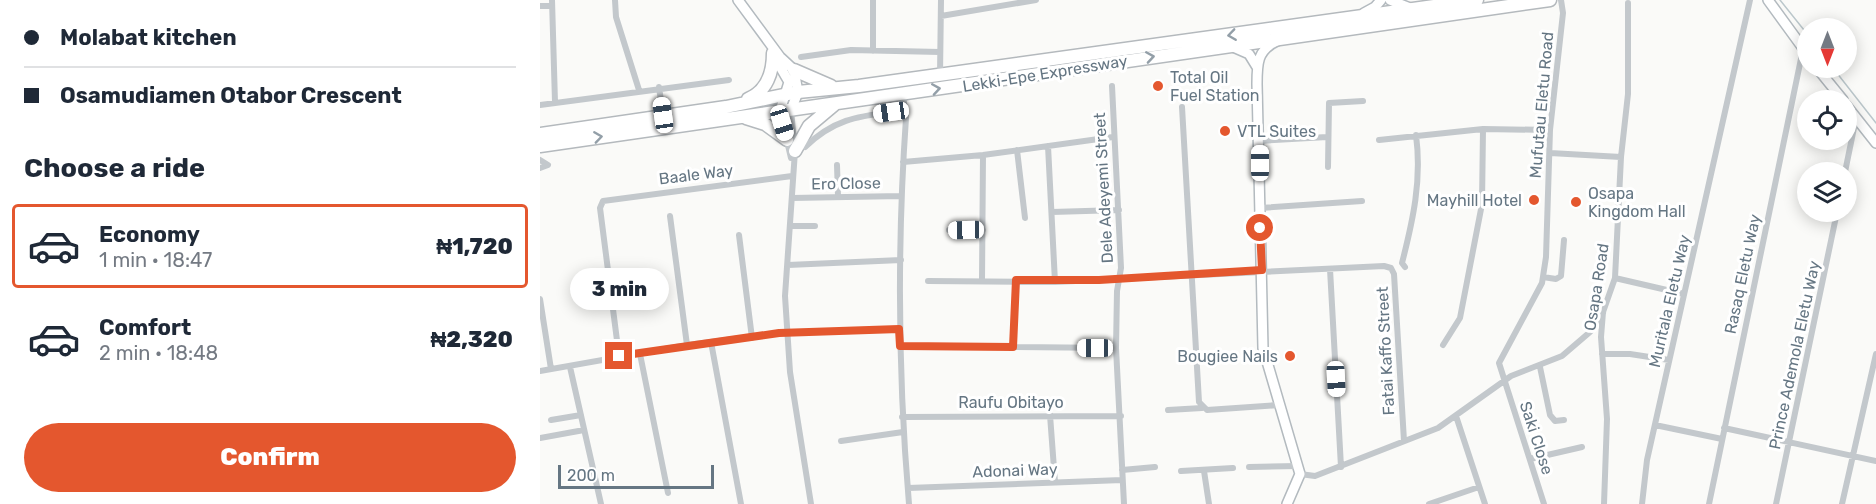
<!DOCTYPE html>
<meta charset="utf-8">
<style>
body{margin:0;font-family:Rubik,sans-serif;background:#f6f6f7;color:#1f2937;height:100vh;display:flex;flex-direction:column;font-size:22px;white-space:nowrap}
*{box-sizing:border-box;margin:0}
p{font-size:20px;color:#747a83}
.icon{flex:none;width:33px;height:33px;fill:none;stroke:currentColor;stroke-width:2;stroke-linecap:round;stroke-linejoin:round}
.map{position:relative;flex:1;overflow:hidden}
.drawer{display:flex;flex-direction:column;background:#fff;width:540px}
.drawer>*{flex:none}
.hud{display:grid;align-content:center;height:132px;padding:0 24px;background:#fff}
.needle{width:39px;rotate:180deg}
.fabs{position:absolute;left:1257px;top:18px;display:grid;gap:12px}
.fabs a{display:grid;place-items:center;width:60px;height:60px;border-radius:50%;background:#fff;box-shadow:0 3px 15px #0003;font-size:30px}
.scale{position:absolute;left:18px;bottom:15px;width:156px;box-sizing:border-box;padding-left:6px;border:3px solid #657683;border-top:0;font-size:16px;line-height:21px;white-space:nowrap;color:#657683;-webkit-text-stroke:4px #fff;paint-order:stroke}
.end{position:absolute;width:27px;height:27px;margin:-14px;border:8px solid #e4572e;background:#fff;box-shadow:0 0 0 3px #fff}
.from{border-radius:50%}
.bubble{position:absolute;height:42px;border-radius:21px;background:#fff;box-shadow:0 3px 15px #0003;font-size:20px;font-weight:800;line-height:42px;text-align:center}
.car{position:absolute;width:18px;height:36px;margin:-18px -9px;border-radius:8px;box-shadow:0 0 4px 2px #0007;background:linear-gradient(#fff 24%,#345 0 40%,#fff 0 76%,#345 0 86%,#fff 0)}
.hud b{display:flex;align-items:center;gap:21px;height:57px;font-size:22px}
.hud b+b{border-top:2px solid #e0e1e3}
.hud i{width:15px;height:15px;background:#1f2937}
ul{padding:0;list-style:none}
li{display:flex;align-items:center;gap:18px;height:84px;margin:0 12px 9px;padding:0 12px;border:3px solid transparent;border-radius:6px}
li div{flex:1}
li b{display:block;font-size:22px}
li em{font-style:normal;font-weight:800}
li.on{border-color:#e4572e}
li>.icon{width:54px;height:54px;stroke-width:1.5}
h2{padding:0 24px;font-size:27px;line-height:72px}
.button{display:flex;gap:12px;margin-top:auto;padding:12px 24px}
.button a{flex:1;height:69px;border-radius:36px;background:#e4572e;color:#fff;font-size:24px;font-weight:800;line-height:69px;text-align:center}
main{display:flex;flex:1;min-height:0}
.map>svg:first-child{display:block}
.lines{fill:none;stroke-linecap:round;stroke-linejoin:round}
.stream{stroke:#bbc7cb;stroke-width:1.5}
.secondary-casing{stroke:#b3babf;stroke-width:12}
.highway-casing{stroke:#b4b9bd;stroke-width:15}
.street{stroke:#c3c8cc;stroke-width:6}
.secondary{stroke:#fff;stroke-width:9}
.highway{stroke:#fff;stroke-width:12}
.oneway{stroke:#939fa8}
.route{stroke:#e4572e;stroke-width:8}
.poi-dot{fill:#e4572e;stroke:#fff;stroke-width:2}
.labels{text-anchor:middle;stroke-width:6;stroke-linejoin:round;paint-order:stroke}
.street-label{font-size:16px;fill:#657683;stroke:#fff}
.poi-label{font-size:16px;fill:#657683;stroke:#fff;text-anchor:start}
</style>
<main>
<section class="drawer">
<div class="hud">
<b><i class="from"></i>Molabat kitchen</b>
<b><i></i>Osamudiamen Otabor Crescent</b>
</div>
<h2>Choose a ride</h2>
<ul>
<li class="on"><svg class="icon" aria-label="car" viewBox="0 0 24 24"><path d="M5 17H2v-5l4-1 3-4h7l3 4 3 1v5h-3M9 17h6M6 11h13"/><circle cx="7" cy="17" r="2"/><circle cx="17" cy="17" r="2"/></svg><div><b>Economy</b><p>1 min · 18:47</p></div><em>₦1,720</em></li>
<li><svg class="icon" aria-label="car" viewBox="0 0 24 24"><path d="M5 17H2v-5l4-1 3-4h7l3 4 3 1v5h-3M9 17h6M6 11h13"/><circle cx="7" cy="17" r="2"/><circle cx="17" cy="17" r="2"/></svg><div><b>Comfort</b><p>2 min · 18:48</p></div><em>₦2,320</em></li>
</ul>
<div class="button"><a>Confirm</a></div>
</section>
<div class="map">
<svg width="1336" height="504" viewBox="0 0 1336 504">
<rect width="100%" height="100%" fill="#fafaf8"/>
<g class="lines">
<path class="stream" d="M1240 0 1268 35
M1293 68 1336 123"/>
<defs>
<path id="secondary" d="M198 0 240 57 254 70 258 92 251 110
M850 0 870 8
M1228 0 1268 55
M824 13 835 7 841 0
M737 41C717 50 717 64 717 84L723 348 760 474 747 504
M693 47 709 54 717 67
M235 58 249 82 240 111
M1277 68 1303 100
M1306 105 1336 143"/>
<path id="highway" d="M254 70 291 86
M208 99C227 91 233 72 233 53
M206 118 225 124 247 140
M0 134 186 107 258 92 319 86 937 0
M0 146 1010 0
M255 151 269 126 294 105"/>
</defs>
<use href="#secondary" class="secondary-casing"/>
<use href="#highway" class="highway-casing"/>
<path class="street" d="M12 0 15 102
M75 0 76 17 99 90
M333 0V51
M0 6H12
M401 16 496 0
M261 57 311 50 400 52
M400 75 401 0
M572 86 581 268 577 291 576 348 584 504
M119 87 123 115
M363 95 366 118C357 247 358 375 369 504
M0 105 189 80
M642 107 659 402 667 410 739 405
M251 110 255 151 245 296 250 372 271 504
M240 111 251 158
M839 140 943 129 1010 130
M719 141 787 137
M508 146 515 282
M265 147C297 116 323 116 365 110
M477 150 485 218
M1010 153 1081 157
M0 160 8 165 0 168
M363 162 443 155 573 137
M297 165 298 196
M788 167 789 103 823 101
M1305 172 1314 128
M252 198 361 196
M720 208 822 201
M512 212 579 210
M130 216 147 345
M250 226H275
M409 230H443
M199 235 212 338
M248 265 361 260
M865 267 862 263C873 220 882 180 876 135
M790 269 801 467
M1003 277 1016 279 1021 276 1024 240
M1075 278 1144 294
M388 281 515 282 844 266 851 268 854 274 864 441
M442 281 443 155
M0 299 11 369
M171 342 201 504
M903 345 920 318 942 204 943 129
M360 346 576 348
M473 347 476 280
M100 354 128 493
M1062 354H1090L1129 360
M79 356 60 208 63 201 252 176
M30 367 61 504
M1000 367 1010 415 1015 421 1024 420
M0 371 147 345 239 333 359 329
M628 410 662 408
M510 415 515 482
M916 416 945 504
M362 417 581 416
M11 420 41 415
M1115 425 1182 439
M1184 428 1336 461
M0 438 44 430
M301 441 363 432
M990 459 1042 447
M709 467 758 466
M582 470 615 467
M641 471 693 468
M664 471 669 504
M760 474 775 476 898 428 971 376 1022 356 1050 332 1063 313
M368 488 582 480
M889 504 939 487
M1004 504 959 363 1002 283 1006 257 1010 130 1023 13 1021 0
M1064 504 1067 419 1061 337 1063 312 1075 278 1081 157 1088 94V3
M1102 504 1107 460 1210 0
M1169 504 1263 49
M1236 504 1297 212
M1302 504 1336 354"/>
<use href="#secondary" class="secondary"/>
<use href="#highway" class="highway"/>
</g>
<defs><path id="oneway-chevron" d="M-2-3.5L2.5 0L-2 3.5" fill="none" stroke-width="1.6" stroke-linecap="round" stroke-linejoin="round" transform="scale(1.5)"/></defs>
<g class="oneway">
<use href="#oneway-chevron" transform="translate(692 35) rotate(172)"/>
<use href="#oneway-chevron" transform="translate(610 57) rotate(-9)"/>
<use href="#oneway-chevron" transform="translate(396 89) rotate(-9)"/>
<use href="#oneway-chevron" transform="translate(58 137) rotate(-8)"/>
</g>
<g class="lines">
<path class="route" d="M79 356 239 333 359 329 360 346 473 347 476 280H559L722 270 720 228"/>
</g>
<g class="poi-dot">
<circle cx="618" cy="86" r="6"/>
<circle cx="685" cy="131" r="6"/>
<circle cx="994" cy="200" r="6"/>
<circle cx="1036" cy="202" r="6"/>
<circle cx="750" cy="356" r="6"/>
</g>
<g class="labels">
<g class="street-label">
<text transform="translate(505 73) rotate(-9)" y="6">Lekki-Epe Expressway</text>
<text transform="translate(1001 105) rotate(-85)" y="6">Mufutau Eletu Road</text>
<text transform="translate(156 174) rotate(-7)" y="6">Baale Way</text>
<text transform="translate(306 183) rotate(-1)" y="6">Ero Close</text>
<text transform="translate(563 188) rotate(-93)" y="6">Dele Adeyemi Street</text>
<text transform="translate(1202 274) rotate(-78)" y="6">Rasaq Eletu Way</text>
<text transform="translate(1056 287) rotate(-81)" y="6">Osapa Road</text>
<text transform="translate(1129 301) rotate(-77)" y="6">Muritala Eletu Way</text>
<text transform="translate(845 351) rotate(-93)" y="6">Fatai Kaffo Street</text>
<text transform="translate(1254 355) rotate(-78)" y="6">Prince Ademola Eletu Way</text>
<text x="471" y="408">Raufu Obitayo</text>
<text transform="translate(997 438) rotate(72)" y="6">Saki Close</text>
<text transform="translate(475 470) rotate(-2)" y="6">Adonai Way</text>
</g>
<g class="poi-label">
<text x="630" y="83">Total Oil<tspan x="630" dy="18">Fuel Station</tspan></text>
<text x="697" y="137">VTL Suites</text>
<text x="1048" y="199">Osapa<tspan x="1048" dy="18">Kingdom Hall</tspan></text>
<text x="982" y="206" text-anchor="end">Mayhill Hotel</text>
<text x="738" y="362" text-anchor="end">Bougiee Nails</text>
</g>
</g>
</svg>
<div class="fabs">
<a><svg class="needle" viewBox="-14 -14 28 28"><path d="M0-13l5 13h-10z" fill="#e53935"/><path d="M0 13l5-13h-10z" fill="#747a83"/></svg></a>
<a><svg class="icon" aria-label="locate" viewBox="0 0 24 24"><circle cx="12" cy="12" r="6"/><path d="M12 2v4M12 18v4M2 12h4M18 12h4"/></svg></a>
<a><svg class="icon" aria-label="layers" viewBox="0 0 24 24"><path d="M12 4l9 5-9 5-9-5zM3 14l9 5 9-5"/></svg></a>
</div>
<div class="scale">200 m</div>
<i class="end from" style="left:720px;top:228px"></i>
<i class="end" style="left:79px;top:356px"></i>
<div class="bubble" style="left:30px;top:268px;width:99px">3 min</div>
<i class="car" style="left:351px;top:112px;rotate:262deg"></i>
<i class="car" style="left:123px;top:115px;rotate:352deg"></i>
<i class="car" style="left:242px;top:123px;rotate:163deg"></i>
<i class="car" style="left:720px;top:163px;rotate:0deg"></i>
<i class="car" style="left:426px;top:230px;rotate:269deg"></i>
<i class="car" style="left:555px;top:348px;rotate:270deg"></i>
<i class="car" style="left:796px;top:379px;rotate:177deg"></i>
</div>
</main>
